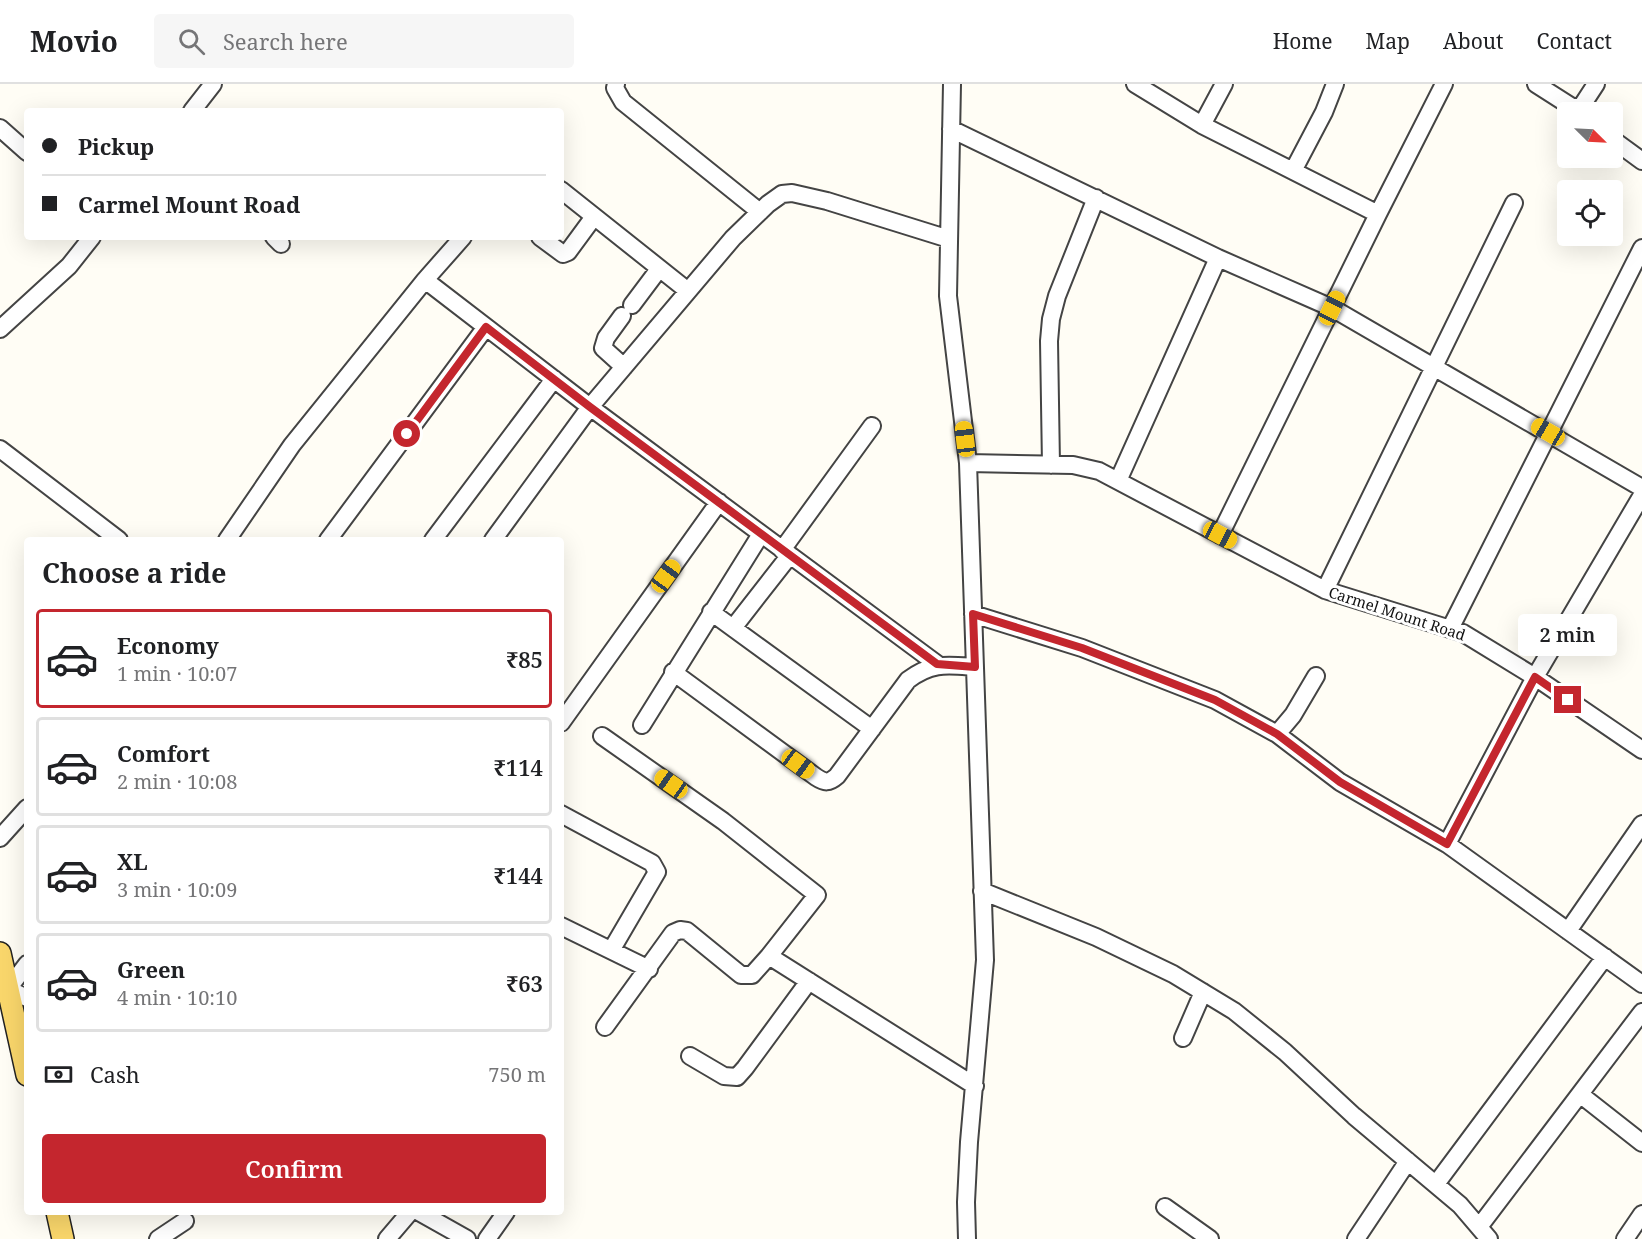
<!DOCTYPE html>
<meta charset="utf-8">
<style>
body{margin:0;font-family:"Noto Serif",serif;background:#f6f6f6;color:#202124;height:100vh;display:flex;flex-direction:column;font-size:22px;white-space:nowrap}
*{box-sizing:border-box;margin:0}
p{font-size:20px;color:#757577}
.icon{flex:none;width:33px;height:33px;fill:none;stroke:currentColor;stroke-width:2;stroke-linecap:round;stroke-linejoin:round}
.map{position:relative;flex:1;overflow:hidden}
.drawer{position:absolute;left:24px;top:453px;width:540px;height:678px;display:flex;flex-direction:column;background:#fff;border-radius:6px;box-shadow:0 6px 24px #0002}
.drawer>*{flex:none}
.top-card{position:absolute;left:24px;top:24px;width:540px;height:132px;border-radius:6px;box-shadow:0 6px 24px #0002;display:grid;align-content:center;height:132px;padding:0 18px;background:#fff}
.needle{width:39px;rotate:114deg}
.buttons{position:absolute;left:1557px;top:18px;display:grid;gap:12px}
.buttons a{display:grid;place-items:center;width:66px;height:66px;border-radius:6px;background:#fff;box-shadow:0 6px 24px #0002;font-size:30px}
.end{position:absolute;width:27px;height:27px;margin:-14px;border:8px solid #c4262e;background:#fff;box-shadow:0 0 0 3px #fff}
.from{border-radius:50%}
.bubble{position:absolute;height:42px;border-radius:6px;background:#fff;box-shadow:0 6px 24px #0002;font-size:20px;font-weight:600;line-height:42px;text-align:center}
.car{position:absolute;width:18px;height:36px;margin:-18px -9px;border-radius:8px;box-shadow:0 0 4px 2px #0007;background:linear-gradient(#f5c518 24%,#345 0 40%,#f5c518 0 76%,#345 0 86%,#f5c518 0)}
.top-card b{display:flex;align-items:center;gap:21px;height:57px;font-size:22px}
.top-card b+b{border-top:2px solid #e0e0e0}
.top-card i{width:15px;height:15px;background:#202124}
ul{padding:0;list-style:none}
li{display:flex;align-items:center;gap:18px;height:99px;margin:0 12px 9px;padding:0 6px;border:3px solid #e0e0e0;border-radius:6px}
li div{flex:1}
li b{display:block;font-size:22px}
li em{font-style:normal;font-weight:600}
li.current{border-color:#c4262e}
li>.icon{width:54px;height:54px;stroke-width:1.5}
h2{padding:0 18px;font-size:27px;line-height:72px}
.pay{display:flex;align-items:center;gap:15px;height:66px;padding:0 18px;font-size:22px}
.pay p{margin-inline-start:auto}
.button{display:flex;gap:12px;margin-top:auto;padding:12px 18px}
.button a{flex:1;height:69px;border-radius:6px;background:#c4262e;color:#fff;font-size:24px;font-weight:600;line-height:69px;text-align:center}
header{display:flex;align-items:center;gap:36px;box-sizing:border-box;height:84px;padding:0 30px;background:#fff;border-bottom:2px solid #e0e0e0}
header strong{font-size:28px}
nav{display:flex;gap:33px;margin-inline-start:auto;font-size:21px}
.search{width:420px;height:54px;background:#f6f6f6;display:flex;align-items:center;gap:15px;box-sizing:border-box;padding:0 21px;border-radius:6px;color:#757577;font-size:22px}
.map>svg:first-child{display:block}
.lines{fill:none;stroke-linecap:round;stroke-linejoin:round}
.minor-casing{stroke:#444;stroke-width:20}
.major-casing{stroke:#222;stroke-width:24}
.minor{stroke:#fff;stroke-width:16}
.major{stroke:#f9d66b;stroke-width:21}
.route{stroke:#c4262e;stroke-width:8}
.labels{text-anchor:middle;stroke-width:6;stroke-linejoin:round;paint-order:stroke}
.street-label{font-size:15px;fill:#111;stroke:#fff}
</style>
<header>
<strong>Movio</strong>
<div class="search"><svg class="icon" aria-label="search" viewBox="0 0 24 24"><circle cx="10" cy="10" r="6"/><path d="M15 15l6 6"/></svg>Search here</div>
<nav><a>Home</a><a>Map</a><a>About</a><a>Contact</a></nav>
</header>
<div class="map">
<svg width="1642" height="1155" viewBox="0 0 1642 1155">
<rect width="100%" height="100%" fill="#fffdf5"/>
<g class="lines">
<defs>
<path id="minor" d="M616 0 615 4 623 18 760 128
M952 0 948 212 968 379 985 876 969 1058 966 1118 967 1155
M1135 0 1202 41 1378 130
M1536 0 1572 23H1581L1596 0
M192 27 213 0
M1202 41 1224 0
M0 44 27 68
M951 45 1218 174 1332 224 1642 404
M1612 55 1642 77
M1293 87 1324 28 1335 0
M561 106 688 207
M274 153 281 160
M540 153 563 170 568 168 593 134
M425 196 590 323 937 580
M632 221 659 185
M622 232 606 254 603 264 624 283
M0 245 69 182 92 153
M0 365 119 456
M968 379 1073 381 1099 387 1325 506 1463 549 1535 593 1642 666
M1051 381 1049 257 1051 235 1057 212 1096 114
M1118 397 1218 174
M1220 451 1378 130 1444 0
M227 456 292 361 425 196 463 153
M328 456 486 243
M433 456 554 295
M493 456 590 323 733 154 768 120 782 110 792 109 827 117 949 155
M782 466 872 342
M1325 506 1514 119
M711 528 872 645
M973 530 1082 564 1215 616 1277 650 1340 698 1447 760 1642 900
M733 544 790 471
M1450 545 1642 164
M673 588 816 693C825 699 829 699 837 692L908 596C932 578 947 581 975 583
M561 639 719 418
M642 641 761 450
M1277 650 1293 631 1316 592
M602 652 723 737 817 811 769 872 975 1002
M561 730 652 779 657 788 612 865
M0 754 27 724
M1447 760 1535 593 1642 411
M982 807 1096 853 1173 890 1234 927 1285 968 1354 1032 1460 1121 1489 1155
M561 842 649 885
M1568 847 1642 740
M27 880 8 905 27 914
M605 943 673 849 680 846 687 847 741 891H752L769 872
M1183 954 1203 908
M690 972 724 992 737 993 745 984 809 897
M1581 1011 1642 1059
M1436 1100 1605 873
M1165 1123 1210 1155
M419 1128 467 1155
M1479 1143 1642 928
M158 1155 185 1137
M387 1155 410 1128
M487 1155 506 1128
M1356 1155 1408 1077
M1625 1155 1642 1130"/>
<path id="major" d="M0 869 27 991
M57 1128 63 1155"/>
</defs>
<use href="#minor" class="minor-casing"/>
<use href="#major" class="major-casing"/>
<use href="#minor" class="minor"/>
<use href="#major" class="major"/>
</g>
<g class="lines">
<path class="route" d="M407 350 486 243 590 323 937 580 975 583 973 530 1082 564 1215 616 1277 650 1340 698 1447 760 1535 593 1568 616"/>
</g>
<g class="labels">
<g class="street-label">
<text transform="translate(1397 530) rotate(18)" y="5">Carmel Mount Road</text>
</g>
</g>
</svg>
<div class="buttons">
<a><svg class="needle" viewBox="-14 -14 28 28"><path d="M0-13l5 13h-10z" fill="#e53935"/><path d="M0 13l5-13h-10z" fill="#757577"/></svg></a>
<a><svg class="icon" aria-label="locate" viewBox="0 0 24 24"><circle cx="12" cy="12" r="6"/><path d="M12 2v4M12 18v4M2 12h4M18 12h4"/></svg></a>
</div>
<i class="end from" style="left:407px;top:350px"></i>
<i class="end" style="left:1568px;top:616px"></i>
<div class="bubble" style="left:1518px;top:530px;width:99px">2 min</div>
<i class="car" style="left:1332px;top:224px;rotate:26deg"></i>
<i class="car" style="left:1548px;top:348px;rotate:300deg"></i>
<i class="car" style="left:965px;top:355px;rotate:353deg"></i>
<i class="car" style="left:1220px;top:451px;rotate:118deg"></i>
<i class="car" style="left:666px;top:492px;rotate:36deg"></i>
<i class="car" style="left:798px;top:680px;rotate:126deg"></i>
<i class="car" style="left:671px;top:700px;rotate:305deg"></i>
<div class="top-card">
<b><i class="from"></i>Pickup</b>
<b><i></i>Carmel Mount Road</b>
</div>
<section class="drawer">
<h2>Choose a ride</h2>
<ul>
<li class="current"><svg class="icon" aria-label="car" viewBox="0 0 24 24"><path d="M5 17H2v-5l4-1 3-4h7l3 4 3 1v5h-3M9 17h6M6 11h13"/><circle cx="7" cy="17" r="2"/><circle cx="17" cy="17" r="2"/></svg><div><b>Economy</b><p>1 min · 10:07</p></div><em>₹85</em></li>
<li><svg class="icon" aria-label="car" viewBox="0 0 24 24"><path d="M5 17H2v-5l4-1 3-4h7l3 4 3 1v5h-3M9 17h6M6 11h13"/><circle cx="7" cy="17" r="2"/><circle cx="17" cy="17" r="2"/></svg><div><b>Comfort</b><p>2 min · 10:08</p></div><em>₹114</em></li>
<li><svg class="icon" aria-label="car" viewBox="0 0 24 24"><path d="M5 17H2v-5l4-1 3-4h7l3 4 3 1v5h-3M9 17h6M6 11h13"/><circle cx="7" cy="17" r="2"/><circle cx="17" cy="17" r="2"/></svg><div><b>XL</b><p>3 min · 10:09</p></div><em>₹144</em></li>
<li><svg class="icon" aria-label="car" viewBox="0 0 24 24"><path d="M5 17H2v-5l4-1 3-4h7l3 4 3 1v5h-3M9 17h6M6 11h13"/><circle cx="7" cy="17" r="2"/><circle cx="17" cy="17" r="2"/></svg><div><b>Green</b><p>4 min · 10:10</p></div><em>₹63</em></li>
</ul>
<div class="pay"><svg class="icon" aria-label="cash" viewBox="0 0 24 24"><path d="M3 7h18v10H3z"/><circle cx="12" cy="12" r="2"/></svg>Cash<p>750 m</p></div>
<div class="button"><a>Confirm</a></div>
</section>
</div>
